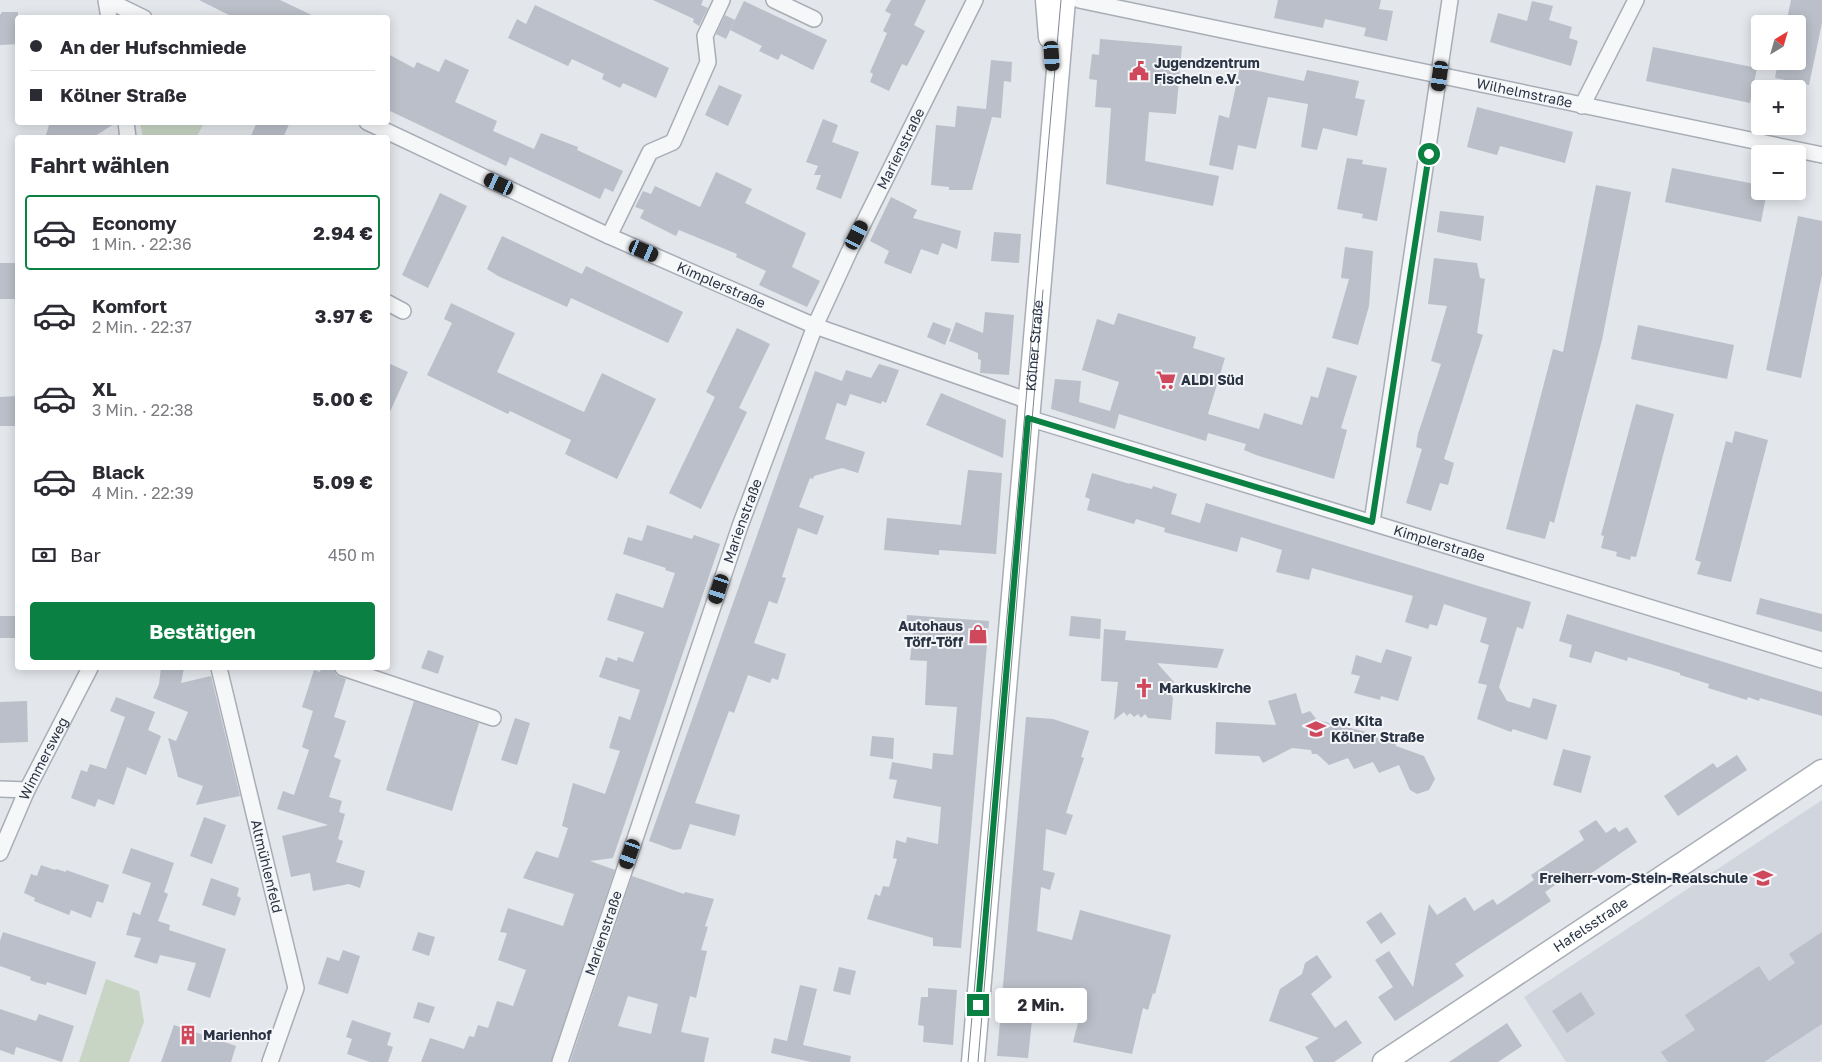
<!DOCTYPE html>
<html lang="de">
<meta charset="utf-8">
<style>
body{margin:0;font-family:"Golos Text",sans-serif;background:#f7f7f7;color:#2b2b33;height:100vh;display:flex;flex-direction:column;font-size:19px;white-space:nowrap}
*{box-sizing:border-box;margin:0}
p{font-size:16px;color:#7c7c81}
.icon{flex:none;width:28px;height:28px;fill:none;stroke:currentColor;stroke-width:2;stroke-linecap:round;stroke-linejoin:round}
.map{position:relative;flex:1;overflow:hidden}
.side{position:absolute;left:15px;top:135px;width:375px;height:535px;display:flex;flex-direction:column;background:#fff;border-radius:5px;box-shadow:0 2px 12px #0003}
.side>*{flex:none}
.banner{position:absolute;left:15px;top:15px;width:375px;height:110px;border-radius:5px;box-shadow:0 2px 12px #0003;display:grid;align-content:center;height:110px;padding:0 15px;background:#fff}
.needle{width:32px;rotate:37deg}
.controls{position:absolute;left:1751px;top:15px;display:grid;gap:10px}
.controls a{display:grid;place-items:center;width:55px;height:55px;border-radius:5px;background:#fff;box-shadow:0 2px 12px #0003;font-size:25px}
.end{position:absolute;width:22px;height:22px;margin:-11px;border:6px solid #0b8043;background:#fff;box-shadow:0 0 0 2px #fff}
.from{border-radius:50%}
.bubble{position:absolute;height:35px;border-radius:5px;background:#fff;box-shadow:0 2px 12px #0003;font-size:16px;font-weight:700;line-height:35px;text-align:center}
.car{position:absolute;width:15px;height:30px;margin:-15px -8px;border-radius:6px;box-shadow:0 0 4px 1px #0007;background:linear-gradient(#222 24%,#8ab4d8 0 40%,#222 0 76%,#8ab4d8 0 86%,#222 0)}
.banner b{display:flex;align-items:center;gap:18px;height:48px;font-size:19px}
.banner b+b{border-top:1px solid #e1e1e2}
.banner i{width:12px;height:12px;background:#2b2b33}
ul{padding:0;list-style:none}
li{display:flex;align-items:center;gap:15px;height:75px;margin:0 10px 8px;padding:0 5px;border:2px solid transparent;border-radius:5px}
li div{flex:1}
li b{display:block;font-size:19px}
li em{font-style:normal;font-weight:700}
li.current{border-color:#0b8043}
li>.icon{width:45px;height:45px;stroke-width:1.5}
h2{padding:0 15px;font-size:22px;line-height:60px}
.pay{display:flex;align-items:center;gap:12px;height:55px;padding:0 15px;font-size:19px}
.pay p{margin-inline-start:auto}
.button{display:flex;gap:10px;margin-top:auto;padding:10px 15px}
.button a{flex:1;height:58px;border-radius:5px;background:#0b8043;color:#fff;font-size:20px;font-weight:700;line-height:58px;text-align:center}
.map>svg:first-child{display:block}
.built{fill:#d1d5dd}
.green{fill:#c8d5c4}
.building{fill:#babfc9;fill-rule:evenodd}
.lines{fill:none;stroke-linecap:round;stroke-linejoin:round}
.minor-casing{stroke:#a8adb6;stroke-width:18}
.secondary-casing{stroke:#a8adb6;stroke-width:25}
.minor{stroke:#f6f7f9;stroke-width:15}
.secondary{stroke:#fff;stroke-width:22}
.tram{stroke:#7c8695;stroke-width:1}
.route{stroke:#0b8043;stroke-width:6}
.labels{text-anchor:middle;stroke-width:4;stroke-linejoin:round;paint-order:stroke}
.poi-label{font-size:14px;font-weight:bold;fill:#2a3444;stroke:#f3f5f8;text-anchor:start}
.street-label{font-size:14px;fill:#2a3444;stroke:#f3f5f8}
</style>
<div class="map">
<svg width="1822" height="1062" viewBox="0 0 1822 1062">
<rect width="100%" height="100%" fill="#e3e6eb"/>
<path class="built" d="M1822 800V1060L1819 1062H1566L1524 997Z"/>
<path class="green" d="M140 123V122L204 123 196 138 143 137Z
M106 979 139 991 144 1022 129 1062H79Z"/>
<path class="building" d="M199 0H280L318 18H235Z
M653 0H703L701 5 708 8 699 26 693 22 694 19Z
M891 0H926L914 25 925 31 907 66 902 64 889 91 870 82 873 74 870 72 887 33 883 31 891 14 885 11Z
M1278 0H1381L1379 9 1393 11 1387 41 1364 36 1366 28 1325 19 1323 28 1274 18Z
M1791 0H1822V23L1809 85 1775 78 1778 61H1798V24H1786Z
M744 1 827 40 813 70 781 54 778 60 759 51 762 46 730 30Z
M1532 1 1553 6 1549 20 1572 27 1569 38 1578 41 1571 66 1490 42 1498 13 1527 21Z
M535 5 669 68 656 98 623 83 620 88 602 79 604 74 572 59 568 66 508 38 517 19 526 24Z
M2 12H18V44L0 45V15Z
M725 15 735 20 726 39 716 34Z
M1100 39 1182 46 1176 114 1149 112 1145 161 1219 176 1213 206 1106 184 1111 108 1095 107 1097 80 1089 79 1092 54 1099 55Z
M1653 47 1757 68 1750 103 1646 81Z
M388 54 414 68 417 62 439 72 445 59 469 70 455 102 497 121 493 131 534 149 541 133 578 147 577 150 623 171 613 192 605 188 600 199 510 157 506 166 388 110Z
M991 60 1012 62 1011 82 1004 81 1001 118 992 117 972 190H949V187L931 185 936 125 955 127 957 106 986 109Z
M1240 67 1304 81 1307 70 1359 81 1355 98 1365 100 1357 136 1323 128 1317 150 1301 147 1308 104 1268 97 1256 149 1238 145 1233 170 1209 165 1219 115 1229 118Z
M719 85 742 95 728 126 705 115Z
M1477 107 1573 132 1565 163 1500 146 1497 155 1467 147Z
M823 119 838 125 832 142 859 152 841 199 816 189 821 175H814L818 166 806 162Z
M50 122H117L92 138H45Z
M257 122H290L283 138H250Z
M1347 158 1363 160 1362 164 1387 168 1377 221 1362 218 1363 214 1337 209Z
M1672 168 1760 185V191H1767L1761 222 1665 202Z
M716 172 752 189 745 203 806 233 792 267 820 281 807 307 759 285 766 271 736 257 737 254 679 230 676 236 640 218 644 210 635 207 643 191 651 194 655 186 700 207Z
M1596 185 1631 192 1602 340 1554 523 1550 521 1545 539 1506 529 1553 349 1563 352Z
M440 193 467 206 428 288 402 275Z
M891 197 917 210 913 218 961 231 957 249 942 243 938 255 921 249 911 274 884 263 889 251 870 241Z
M1440 211 1484 216 1481 241 1437 232Z
M1798 216 1822 221V275L1801 378 1766 370Z
M994 232 1021 234 1019 263 991 261Z
M502 236 582 274 586 266 683 312 668 343 571 298 567 307 498 276 487 269Z
M1345 247 1373 251 1369 306 1358 345 1332 338 1349 279 1341 278Z
M1434 258 1477 263 1480 278 1485 279 1477 333 1483 335 1444 459 1454 463 1448 485 1440 483 1431 511 1406 503 1422 449 1416 447 1418 434 1441 364 1431 361 1447 306 1428 304Z
M0 263H18V299H0Z
M451 303 515 333 497 372 584 412 602 373 656 399 617 479 565 454 571 440 510 411 508 414 427 375 452 323 444 319Z
M985 312 1014 315 1009 375 980 373 981 360 978 359V353L949 341 956 322 983 333Z
M1118 313 1196 337 1193 348 1225 358 1208 414 1259 429 1264 413 1302 425 1311 396 1318 398 1327 367 1357 376 1341 428 1347 430 1334 479 1256 455 1244 450 1246 444 1208 433 1206 441 1119 414 1115 429 1051 409 1055 379 1081 381 1079 402 1110 411 1119 382 1082 370 1097 319 1114 325Z
M933 322 951 329 945 345 927 337Z
M1638 325 1734 345 1727 379 1631 359Z
M737 328 770 344 739 408 747 412 701 509 669 493 715 397 706 392Z
M388 363 408 372 388 416Z
M879 364 899 370 886 403 882 401 881 404 850 394 846 406 837 403 825 439 865 452 858 473 842 468 814 476 813 479 810 478 799 507 824 516 817 535 798 528 782 577 786 578 777 604 769 601 754 643 786 654 778 680 772 678 770 683 748 675 734 713 729 711 695 803 740 815 735 836 690 824 681 849 674 850 649 841 815 371 842 381 846 370 871 378Z
M941 393 1006 420 1003 458 926 425Z
M18 396V426H0V397Z
M1636 404 1674 414 1636 557 1631 556 1630 560 1616 556 1617 552 1601 548 1604 536 1601 535Z
M1735 431 1768 440 1731 582 1697 574 1701 562 1695 560 1726 441 1732 443Z
M968 470 1002 473 996 554 939 550V555L884 550 887 518 961 525Z
M1092 473 1130 484V483L1152 489 1153 486 1177 494 1171 514 1200 523 1206 503 1531 602 1523 629 1517 627 1499 687 1507 701 1530 708 1533 698 1557 705 1547 740 1513 729 1511 732 1477 719 1487 685 1478 683 1489 645 1480 642 1487 618 1444 604 1437 626 1430 624 1428 629 1405 622 1413 596 1312 568 1309 580 1276 572 1282 550 1241 537 1237 552 1164 532 1165 528 1136 519 1134 524 1087 510 1090 499 1085 497Z
M647 525 692 539 694 535 720 544 613 858 590 861 615 870 551 1062H421L430 1038 464 1049 469 1036 474 1037 478 1025 488 1028 497 1001 513 1006 526 970 498 960 507 933 500 932 508 908 563 926 574 894 523 878 536 851 558 858 568 828 562 826 573 783 605 794 620 751 609 748 619 716 630 720 640 690 599 677 606 657 617 661 618 657 633 662 644 632 607 620 616 593 663 608 675 573 665 570 666 568 623 554 628 537 642 541Z
M1760 598 1822 614V632L1756 614Z
M1567 614 1822 692V716L1760 698 1759 701 1748 697 1747 700 1708 688 1709 684 1680 675V673L1628 657 1627 661 1595 651 1591 663 1569 657 1572 645 1559 641Z
M907 615 989 621 961 948 933 946V938L867 919 875 894 880 896 883 886 889 887 897 859 893 858 896 840 906 843 907 837 938 844 941 807 893 798 897 780 889 779 892 762 932 769 933 753 953 755 957 707 925 705 927 661 910 660 913 632 906 631Z
M0 616H18V638H0Z
M1071 616 1101 619 1100 639 1069 636Z
M1104 629 1126 631 1125 640 1224 649 1217 668 1157 663 1174 682 1170 686 1174 690 1170 693 1173 698 1171 720 1148 718 1145 714 1141 718 1138 714 1134 717 1130 713 1127 716 1124 712 1114 720 1118 682 1101 681Z
M1386 649 1412 657 1398 701 1381 696 1380 700 1354 693 1360 676 1351 674 1356 655 1381 663Z
M428 650 444 656 438 674 421 668Z
M161 668H184L181 683 211 676 240 796 196 805 203 786 178 777 168 738 176 741 188 712 153 698 159 684Z
M321 668H334L336 675 346 679 334 717 346 721 334 757 341 760 329 797 342 801 339 812 345 814 338 839 343 841 336 862 365 871 360 888 349 884 313 891 310 873 291 877 282 836 328 825 277 809 283 791 294 795 309 750 302 747 313 711 302 707 314 670 320 672Z
M1296 693 1302 714 1310 711 1317 720 1375 734 1376 737 1395 742 1396 746 1424 756 1435 779 1429 790 1417 794 1410 790 1399 765 1379 773 1373 762 1354 769 1348 758 1329 765 1317 754H1312L1311 750 1292 748 1263 763 1259 756 1215 754 1216 722 1276 725 1268 701Z
M116 697 155 712 148 730 161 736 146 775 127 767 114 805 98 799 95 807 71 798 81 770 87 772 90 764 106 769 125 717 110 711Z
M27 701 28 742 0 743V702Z
M414 701 479 723 452 811 386 790Z
M1026 717 1053 719 1089 731 1081 757 1084 758 1082 764 1066 813 1073 815 1066 835 1046 829 1043 870 1055 873 1050 890 1041 887 1037 931 1072 940 1080 910 1171 935 1155 994 1153 993 1148 1010 1143 1008 1132 1054 1073 1042 1086 993 1040 989 1034 1001 1028 1058 997 1056Z
M515 718 530 723 517 765 501 760Z
M872 736 894 738 893 759 870 756Z
M1563 749 1591 756 1581 793 1553 785Z
M1737 755 1747 770 1678 816 1664 796 1713 763 1717 768Z
M204 817 226 825 212 864 190 856Z
M1596 820 1606 833 1615 827 1619 832 1627 827 1637 842 1577 883 1571 874 1545 892 1551 901 1455 964 1464 976 1395 1021 1378 997 1393 987 1375 960 1389 951 1413 987 1429 904 1437 915 1465 897 1474 911 1493 899 1497 905 1534 880 1531 875 1584 840 1579 831Z
M131 848 174 863 164 892 168 894 158 921 170 925 169 930 226 949 210 998 187 990 196 963 160 955 157 964 134 957 141 938 126 935 133 912 140 915 151 883 122 873Z
M41 865 55 870 56 869 66 872V870L109 885 103 903 97 901 91 918 71 910 69 915 34 901 35 898 24 893 31 874 37 876Z
M632 876 684 894 685 892 714 899 705 926 708 927 701 950 707 951 696 998 690 996 681 1032 709 1038 704 1062H570ZM628 996 658 1004 651 1034 618 1026Z
M211 878 239 888 237 896 241 898 235 916 202 905Z
M1381 912 1396 934 1381 944 1366 922Z
M3 932 96 962 86 995 47 982 46 985 38 983 30 980 31 977 0 966V941Z
M418 932 435 937 429 956 412 950Z
M1822 932V1024L1764 1062H1668L1661 1052 1695 1030 1685 1015 1759 966 1769 981 1795 963 1789 954Z
M343 950 360 956 348 994 318 984 327 957 339 961Z
M1317 955 1332 977 1311 994 1335 1028 1346 1020 1362 1043 1334 1062H1314L1305 1047 1319 1038 1269 1021 1280 989 1302 974 1305 963Z
M839 967 856 971 850 995 833 991Z
M800 985 817 989 803 1045 851 1056 850 1062H811L771 1053 774 1038 787 1041Z
M928 988 957 990 953 1045 923 1042 924 1026 918 1025 921 997H928Z
M1581 992 1595 1014 1567 1033 1552 1011Z
M418 1002 435 1007 429 1023 413 1018Z
M0 1009 36 1021 39 1014 74 1026 62 1062 16 1047 14 1055 0 1050Z
M352 1020 391 1033 387 1045 393 1047 388 1062H370L347 1054 352 1039 346 1037Z
M1507 1023 1522 1046 1498 1062H1449Z
M174 1025 236 1046 231 1062H161Z"/>
<g class="lines">
<defs>
<g id="minor">
<path d="M106 0 109 18"/>
<path d="M107 0 144 18"/>
<path d="M774 0 814 19"/>
<path id="s1" d="M1079 0 1822 155"/>
<path d="M1582 106 1636 0"/>
<path d="M126 122 128 138"/>
<path id="s2" d="M367 122 609 236 815 326 1029 401"/>
<path d="M609 236 650 152 673 142 708 62 705 36 722 0"/>
<path d="M388 303 403 311"/>
<path id="s3" d="M1028 418 1822 660"/>
<path d="M1372 522 1450 0"/>
<path id="s4" d="M219 668 296 988 270 1062"/>
<path d="M343 668 493 718"/>
<path d="M0 789 27 790"/>
<path id="s5" d="M0 853 27 790 90 668"/>
<path id="s6" d="M560 1062 740 526 815 326 849 252 975 0"/>
</g>
<g id="secondary">
<path d="M1047 0 1050 37"/>
<path id="s7" d="M973 1062 1064 0"/>
<path id="s8" d="M1384 1062 1822 771"/>
</g>
</defs>
<use href="#minor" class="minor-casing"/>
<use href="#secondary" class="secondary-casing"/>
<use href="#minor" class="minor"/>
<use href="#secondary" class="secondary"/>
<path class="tram" d="M968 1062 1061 0
M978 1062 1043 290"/>
</g>
<g class="lines">
<path class="route" d="M978 1005 1028 418 1372 522 1429 154"/>
</g>
<defs>
<symbol id="civic-bare" viewBox="-9 -9 18 18"><path d="M-.6-6.5H3V-4.5H.6V-3L4-1V1h2V6H-6V1h2V-1L-.6-3ZM-1.2 2.5V6h2.4V2.5Z" fill="#d0485c" stroke="#f3f5f8" stroke-width="2.5" paint-order="stroke"/></symbol>
<symbol id="supermarket-bare" viewBox="-9 -9 18 18"><path d="M-6-5.5h2.5l.6 2H6L4.5 2H-2.5L-4.4-4H-6ZM-1.5 3.2a1.3 1.3 0 1 0 .1 0ZM3 3.2a1.3 1.3 0 1 0 .1 0Z" fill="#d0485c" stroke="#f3f5f8" stroke-width="2.5" paint-order="stroke"/></symbol>
<symbol id="shop-bare" viewBox="-9 -9 18 18"><path d="M-5-2.5h2.3a2.7 3.5 0 0 1 5.4 0H5L5.5 6h-11ZM-1.5-2.5h3a1.5 2.3 0 0 0-3 0Z" fill="#d0485c" stroke="#f3f5f8" stroke-width="2.5" paint-order="stroke"/></symbol>
<symbol id="church-bare" viewBox="-9 -9 18 18"><path d="M-1.2-6h2.4v3.5h3.3v2.4h-3.3V6h-2.4V-.1h-3.3v-2.4h3.3Z" fill="#d0485c" stroke="#f3f5f8" stroke-width="2.5" paint-order="stroke"/></symbol>
<symbol id="school-bare" viewBox="-9 -9 18 18"><path d="M0-5L7-2L0 1L-7-2ZM-4 1L0 2.5L4 1V4Q0 6-4 4Z" fill="#d0485c" stroke="#f3f5f8" stroke-width="2.5" paint-order="stroke"/></symbol>
<symbol id="building-bare" viewBox="-9 -9 18 18"><path d="M-4-6H4V6H1V3H-1V6H-4ZM-2.5-4.3h1.7v1.8h-1.7ZM.8-4.3h1.7v1.8H.8ZM-2.5-1h1.7V.8h-1.7ZM.8-1h1.7V.8H.8Z" fill="#d0485c" stroke="#f3f5f8" stroke-width="2.5" paint-order="stroke"/></symbol>
</defs>
<g fill-rule="evenodd">
<use href="#civic-bare" x="1125" y="57" width="28" height="28"/>
<use href="#supermarket-bare" x="1152" y="366" width="28" height="28"/>
<use href="#shop-bare" x="964" y="620" width="28" height="28"/>
<use href="#church-bare" x="1130" y="674" width="28" height="28"/>
<use href="#school-bare" x="1302" y="715" width="28" height="28"/>
<use href="#school-bare" x="1749" y="864" width="28" height="28"/>
<use href="#building-bare" x="174" y="1021" width="28" height="28"/>
</g>
<g class="labels">
<g class="poi-label">
<text x="1154" y="68">Jugendzentrum<tspan x="1154" dy="16">Fischeln e.V.</tspan></text>
<text x="1181" y="385">ALDI Süd</text>
<text x="963" y="631" text-anchor="end">Autohaus<tspan x="963" dy="16">Töff-Töff</tspan></text>
<text x="1159" y="693">Markuskirche</text>
<text x="1331" y="726">ev. Kita<tspan x="1331" dy="16">Kölner Straße</tspan></text>
<text x="1748" y="883" text-anchor="end">Freiherr-vom-Stein-Realschule</text>
<text x="203" y="1040">Marienhof</text>
</g>
<g class="street-label">
<text dy="5" stroke="none"><textPath href="#s1" startOffset="455">Wilhelmstraße</textPath></text>
<text dy="5" stroke="none"><textPath href="#s6" startOffset="976">Marienstraße</textPath></text>
<text dy="5" stroke="none"><textPath href="#s2" startOffset="390">Kimplerstraße</textPath></text>
<text dy="5" stroke="none"><textPath href="#s7" startOffset="719">Kölner Straße</textPath></text>
<text dy="5" stroke="none"><textPath href="#s6" startOffset="571">Marienstraße</textPath></text>
<text dy="5" stroke="none"><textPath href="#s3" startOffset="430">Kimplerstraße</textPath></text>
<text dy="5" stroke="none"><textPath href="#s5" startOffset="104">Wimmersweg</textPath></text>
<text dy="5" stroke="none"><textPath href="#s4" startOffset="204">Altmühlenfeld</textPath></text>
<text dy="5" stroke="none"><textPath href="#s8" startOffset="248">Hafelsstraße</textPath></text>
<text dy="5" stroke="none"><textPath href="#s6" startOffset="136">Marienstraße</textPath></text>
</g>
</g>
</svg>
<div class="controls">
<a><svg class="needle" viewBox="-14 -14 28 28"><path d="M0-13l5 13h-10z" fill="#e53935"/><path d="M0 13l5-13h-10z" fill="#7c7c81"/></svg></a>
<a>+</a>
<a>−</a>
</div>
<i class="end from" style="left:1429px;top:154px"></i>
<i class="end" style="left:978px;top:1005px"></i>
<div class="bubble" style="left:995px;top:988px;width:92px">2 Min.</div>
<i class="car" style="left:1052px;top:56px;rotate:176deg"></i>
<i class="car" style="left:1440px;top:76px;rotate:188deg"></i>
<i class="car" style="left:499px;top:184px;rotate:295deg"></i>
<i class="car" style="left:857px;top:235px;rotate:27deg"></i>
<i class="car" style="left:644px;top:251px;rotate:113deg"></i>
<i class="car" style="left:719px;top:589px;rotate:198deg"></i>
<i class="car" style="left:630px;top:854px;rotate:199deg"></i>
<div class="banner">
<b><i class="from"></i>An der Hufschmiede</b>
<b><i></i>Kölner Straße</b>
</div>
<section class="side">
<h2>Fahrt wählen</h2>
<ul>
<li class="current"><svg class="icon" aria-label="car" viewBox="0 0 24 24"><path d="M5 17H2v-5l4-1 3-4h7l3 4 3 1v5h-3M9 17h6M6 11h13"/><circle cx="7" cy="17" r="2"/><circle cx="17" cy="17" r="2"/></svg><div><b>Economy</b><p>1 Min. · 22:36</p></div><em>2.94 €</em></li>
<li><svg class="icon" aria-label="car" viewBox="0 0 24 24"><path d="M5 17H2v-5l4-1 3-4h7l3 4 3 1v5h-3M9 17h6M6 11h13"/><circle cx="7" cy="17" r="2"/><circle cx="17" cy="17" r="2"/></svg><div><b>Komfort</b><p>2 Min. · 22:37</p></div><em>3.97 €</em></li>
<li><svg class="icon" aria-label="car" viewBox="0 0 24 24"><path d="M5 17H2v-5l4-1 3-4h7l3 4 3 1v5h-3M9 17h6M6 11h13"/><circle cx="7" cy="17" r="2"/><circle cx="17" cy="17" r="2"/></svg><div><b>XL</b><p>3 Min. · 22:38</p></div><em>5.00 €</em></li>
<li><svg class="icon" aria-label="car" viewBox="0 0 24 24"><path d="M5 17H2v-5l4-1 3-4h7l3 4 3 1v5h-3M9 17h6M6 11h13"/><circle cx="7" cy="17" r="2"/><circle cx="17" cy="17" r="2"/></svg><div><b>Black</b><p>4 Min. · 22:39</p></div><em>5.09 €</em></li>
</ul>
<div class="pay"><svg class="icon" aria-label="cash" viewBox="0 0 24 24"><path d="M3 7h18v10H3z"/><circle cx="12" cy="12" r="2"/></svg>Bar<p>450 m</p></div>
<div class="button"><a>Bestätigen</a></div>
</section>
</div>
